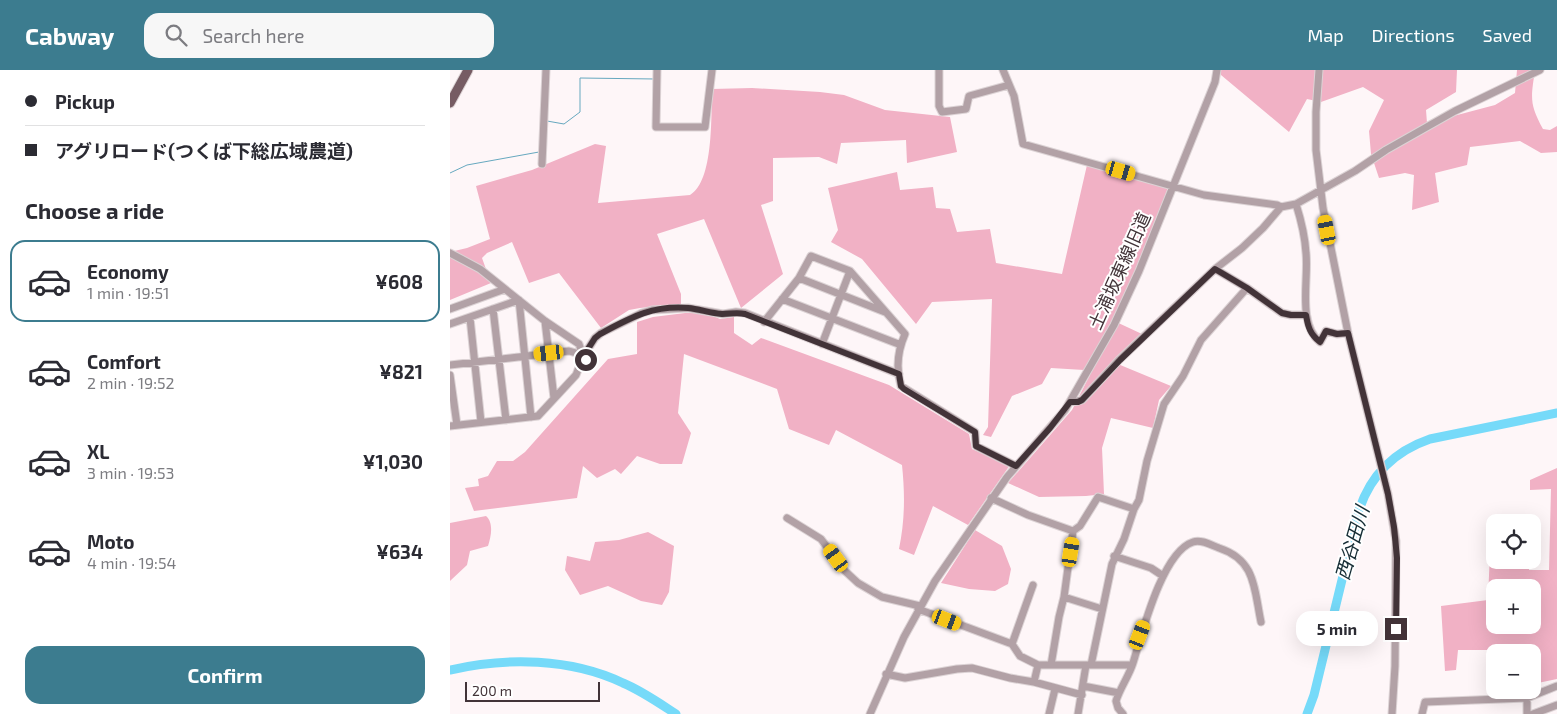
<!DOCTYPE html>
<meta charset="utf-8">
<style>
body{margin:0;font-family:"Exo 2","Noto Sans JP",sans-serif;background:#f7f7f7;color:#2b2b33;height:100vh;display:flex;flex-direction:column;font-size:19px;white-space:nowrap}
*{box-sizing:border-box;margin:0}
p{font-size:16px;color:#7c7c81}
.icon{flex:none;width:28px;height:28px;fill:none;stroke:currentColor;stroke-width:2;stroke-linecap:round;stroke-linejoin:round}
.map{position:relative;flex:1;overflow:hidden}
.panel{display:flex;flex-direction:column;background:#fff;width:450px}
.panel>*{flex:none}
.guide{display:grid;align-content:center;height:110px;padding:0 25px;background:#fff}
.controls{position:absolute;left:1036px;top:444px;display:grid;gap:10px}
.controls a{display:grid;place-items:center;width:55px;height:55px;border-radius:10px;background:#fff;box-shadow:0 5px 20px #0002;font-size:25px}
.scale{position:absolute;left:15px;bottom:12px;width:135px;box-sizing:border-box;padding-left:5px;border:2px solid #423338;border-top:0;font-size:14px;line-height:18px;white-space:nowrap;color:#423338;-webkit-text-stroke:4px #fff;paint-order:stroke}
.end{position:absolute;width:22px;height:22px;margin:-11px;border:6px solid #423338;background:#fff;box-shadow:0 0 0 2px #fff}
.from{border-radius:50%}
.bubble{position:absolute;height:35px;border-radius:15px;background:#fff;box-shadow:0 5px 20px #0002;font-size:16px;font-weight:700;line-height:35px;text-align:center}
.car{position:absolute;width:15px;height:30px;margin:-15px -8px;border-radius:6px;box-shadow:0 0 4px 1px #0007;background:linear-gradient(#f5c518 24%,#345 0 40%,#f5c518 0 76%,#345 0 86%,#f5c518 0)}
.guide b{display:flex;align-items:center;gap:18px;height:48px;font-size:19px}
.guide b+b{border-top:1px solid #e1e1e2}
.guide i{width:12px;height:12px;background:#2b2b33}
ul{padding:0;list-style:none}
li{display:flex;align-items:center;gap:15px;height:82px;margin:0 10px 8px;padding:0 15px;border:2px solid transparent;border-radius:15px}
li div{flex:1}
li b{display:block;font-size:19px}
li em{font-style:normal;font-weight:700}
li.active{border-color:#3c7c8f}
li>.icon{width:45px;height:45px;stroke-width:1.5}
h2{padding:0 25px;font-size:22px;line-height:60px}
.button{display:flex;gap:10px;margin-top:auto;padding:10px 25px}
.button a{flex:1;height:58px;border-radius:15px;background:#3c7c8f;color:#fff;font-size:20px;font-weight:700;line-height:58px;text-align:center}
header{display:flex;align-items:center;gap:30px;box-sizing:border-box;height:70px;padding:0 25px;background:#3c7c8f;color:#fff}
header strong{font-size:24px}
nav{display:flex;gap:28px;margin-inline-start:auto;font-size:18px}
.search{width:350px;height:45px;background:#f7f7f7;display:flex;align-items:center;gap:12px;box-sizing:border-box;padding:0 18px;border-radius:15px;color:#7c7c81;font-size:19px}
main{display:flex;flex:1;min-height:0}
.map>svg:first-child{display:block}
.green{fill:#f1b1c5;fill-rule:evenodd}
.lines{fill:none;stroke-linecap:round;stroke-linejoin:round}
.stream{stroke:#66a8bf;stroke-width:1}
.river{stroke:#76daf9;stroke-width:9}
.minor-casing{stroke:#dcd3d5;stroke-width:9}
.major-casing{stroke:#dcd3d5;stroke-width:11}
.minor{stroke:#b2a1a6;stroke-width:7}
.major{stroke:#765b63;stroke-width:9}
.route{stroke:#423338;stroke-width:6}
.labels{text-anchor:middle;stroke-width:4;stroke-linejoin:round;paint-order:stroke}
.street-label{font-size:18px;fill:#423338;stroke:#fff}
.water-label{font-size:19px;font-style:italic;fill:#162d35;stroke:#fff}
</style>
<header>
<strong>Cabway</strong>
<div class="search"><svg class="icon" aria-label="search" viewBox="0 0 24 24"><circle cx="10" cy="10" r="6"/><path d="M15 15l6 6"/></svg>Search here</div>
<nav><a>Map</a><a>Directions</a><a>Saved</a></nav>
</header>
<main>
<section class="panel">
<div class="guide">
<b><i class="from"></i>Pickup</b>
<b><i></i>アグリロード(つくば下総広域農道)</b>
</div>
<h2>Choose a ride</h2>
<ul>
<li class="active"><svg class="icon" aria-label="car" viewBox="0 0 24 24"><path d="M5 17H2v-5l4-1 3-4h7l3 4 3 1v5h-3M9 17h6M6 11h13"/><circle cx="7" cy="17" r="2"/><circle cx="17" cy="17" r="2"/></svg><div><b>Economy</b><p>1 min · 19:51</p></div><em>¥608</em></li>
<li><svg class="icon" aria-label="car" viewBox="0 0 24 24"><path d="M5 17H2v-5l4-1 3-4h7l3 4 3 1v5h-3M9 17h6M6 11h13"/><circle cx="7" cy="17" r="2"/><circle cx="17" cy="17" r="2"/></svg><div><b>Comfort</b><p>2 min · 19:52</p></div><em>¥821</em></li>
<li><svg class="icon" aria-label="car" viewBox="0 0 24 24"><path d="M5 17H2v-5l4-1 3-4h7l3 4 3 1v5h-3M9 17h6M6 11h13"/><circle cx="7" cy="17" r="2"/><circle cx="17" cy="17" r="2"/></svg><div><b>XL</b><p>3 min · 19:53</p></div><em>¥1,030</em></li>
<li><svg class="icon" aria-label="car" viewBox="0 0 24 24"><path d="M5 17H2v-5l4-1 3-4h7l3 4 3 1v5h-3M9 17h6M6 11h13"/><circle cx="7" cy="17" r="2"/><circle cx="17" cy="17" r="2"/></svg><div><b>Moto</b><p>4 min · 19:54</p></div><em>¥634</em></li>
</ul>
<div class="button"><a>Confirm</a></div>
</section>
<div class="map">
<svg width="1107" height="644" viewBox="0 0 1107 644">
<rect width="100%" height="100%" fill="#fef6f8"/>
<path class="green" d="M771 0H1007L1006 22 976 40 977 53 1045 35 1065 23 1067 0H1085C1081 28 1079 33 1093 59L1100 60 1107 56V82L1091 83 1070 71 1020 77 1017 95 985 103 989 132 962 140 964 105 955 103 929 108 921 84 919 61 934 30 913 17 871 32 857 29 839 62 771 5Z
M302 18 370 22 394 25 435 40 500 47 507 82 457 93 456 70 391 73 387 94 369 87 323 88V131L311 135 333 204 291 238 254 149 207 164 231 224V234L190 238 179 240 151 258 109 203 79 213 62 172 37 183 32 188 41 213 0 230V182L17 178 40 169 26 116 82 100 145 74 156 76 148 133 240 125C264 111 261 45 262 19Z
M637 95 718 118 692 186 662 250 692 264 663 292 721 316 709 330 703 358 661 348 652 378 654 424 636 426 589 427 558 413 622 340 640 305 634 300 601 298 592 314 562 326 541 367 533 365 538 357 542 229 482 232 466 254 412 189 381 172 388 160 378 118 447 102 450 120 483 117 486 138 500 139 507 162 540 159 546 193 612 204Z
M235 243H256L270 249 284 247V263L302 275 311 268 439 315 519 364 522 379 560 395 518 455 483 436 464 485 449 479C455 450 455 424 452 395L386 360 379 375 339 359 327 319 234 284 228 343 241 363 232 394H210L187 386 171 404 165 399 147 408 133 396 127 428 24 441 15 418 29 416 28 409 38 406 47 391H63L75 382 158 289 187 284V252L203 247Z
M1107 398V609L1083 614 1082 582H1045V603L1039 580H1008L1006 600 995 601 991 536 1038 530 1041 456H1045V490H1079V500H1099L1101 419 1080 420V410ZM1045 518H1082V555H1045Z
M36 446C44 453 41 467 38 476L20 481 17 495 0 511V453Z
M525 460 552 476 561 499 558 514 545 521 519 519 491 513Z
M198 462 224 476 219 522 212 535 191 531 158 516 130 525 115 500 117 486 140 491 145 472 169 470Z"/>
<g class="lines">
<path class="stream" d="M97 51 114 54 130 42V8L205 9
M0 103 17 95 89 82"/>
<path class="river" d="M0 600C56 587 121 588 173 613 192 621 209 633 226 644
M857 644 864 625 909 440C921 404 945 381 980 369L1107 343"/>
<defs>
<path id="minor" d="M207 0 206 57H255L262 0
M489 0V36L492 42 516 39 519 26 559 15
M553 0 564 26 573 74 754 125 827 135 831 137
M869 0 866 42V80L873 138 898 263 938 424 946 471 945 596 942 644
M92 94 96 0
M846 134C851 150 855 166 856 183 859 209 847 254 870 272L876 261 887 264 898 263
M0 183 30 199 95 251 129 274 131 280
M765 199 797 218 832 243 841 245H856
M349 208 435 242
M332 229 451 275
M0 239 55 219
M43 239 56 350
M20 248 31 352
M95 251 104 328
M314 252 349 208 361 186 400 201 455 264C448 280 446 299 451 316L525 362 526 376 566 396
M0 254 69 230 81 347
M372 274 400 201
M0 295 119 281 126 283
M0 305 7 355
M620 332 628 331 632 330 669 290 765 199 792 178 813 158 831 137 846 134 905 101 936 80 1005 41 1090 0
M0 356 88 346 126 305 131 292 135 291 138 288 136 282 145 268 151 263 192 243 202 240 238 238 273 244 286 242 295 243 449 304
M541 428 578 445 623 461 614 527 609 547 601 595
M337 448 371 469 395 501 408 513 432 527 470 536
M623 461 630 456 648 427 684 439
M664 486 701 498 713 506
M614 527 652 539
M468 539 562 574 570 586 588 595H682
M562 574 583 515
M641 595 662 494 674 469 684 439 689 430 697 391 714 334 733 306 751 270 797 218
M436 604 455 608 507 599 522 598 560 608 584 612 632 625
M584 612 588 595
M633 616 669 623
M1077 628V644
M420 644 454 567 485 511 557 407 615 340 664 255 689 201 765 12 767 0
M599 644 605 619
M628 644 636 595
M673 644 668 638 666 631C670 618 679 606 683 593 692 564 712 482 743 472 751 469 761 475 769 478 806 490 804 519 811 552
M972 644 975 632 1077 628 1107 616
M1083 644 1107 635"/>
<path id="major" d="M0 33 18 0"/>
</defs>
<use href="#minor" class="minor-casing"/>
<use href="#major" class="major-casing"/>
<use href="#minor" class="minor"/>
<use href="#major" class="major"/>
</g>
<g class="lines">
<path class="route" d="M136 290V282L145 268 150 264C180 248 202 235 238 238 249 239 260 243 272 244 280 244 287 242 295 244L449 304 451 316 454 319 525 362 526 376 566 396 600 358 620 332H628L632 330 670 290 765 199 797 218 832 243 841 245H856C858 257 860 264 870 272L876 261 887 264 898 263 938 424 944 457 947 488 946 559"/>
</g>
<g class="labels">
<g class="street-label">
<text transform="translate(670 201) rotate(-66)" y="6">土浦坂東線旧道</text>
</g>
<g class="water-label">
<text transform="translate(902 473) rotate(-74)" y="7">西谷田川</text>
</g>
</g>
</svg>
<div class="controls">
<a><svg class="icon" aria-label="locate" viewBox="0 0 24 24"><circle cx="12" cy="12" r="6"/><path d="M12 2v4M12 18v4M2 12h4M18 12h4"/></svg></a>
<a>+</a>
<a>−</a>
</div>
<div class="scale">200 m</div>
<i class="end from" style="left:136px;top:290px"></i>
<i class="end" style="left:946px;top:559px"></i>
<div class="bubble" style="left:846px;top:541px;width:82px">5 min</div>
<i class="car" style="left:671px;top:101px;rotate:106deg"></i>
<i class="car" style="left:877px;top:160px;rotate:349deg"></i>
<i class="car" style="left:99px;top:283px;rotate:264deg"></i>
<i class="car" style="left:621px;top:482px;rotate:9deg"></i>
<i class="car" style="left:386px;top:488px;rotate:324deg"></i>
<i class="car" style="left:497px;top:550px;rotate:111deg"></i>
<i class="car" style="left:690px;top:565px;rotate:21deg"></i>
</div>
</main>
